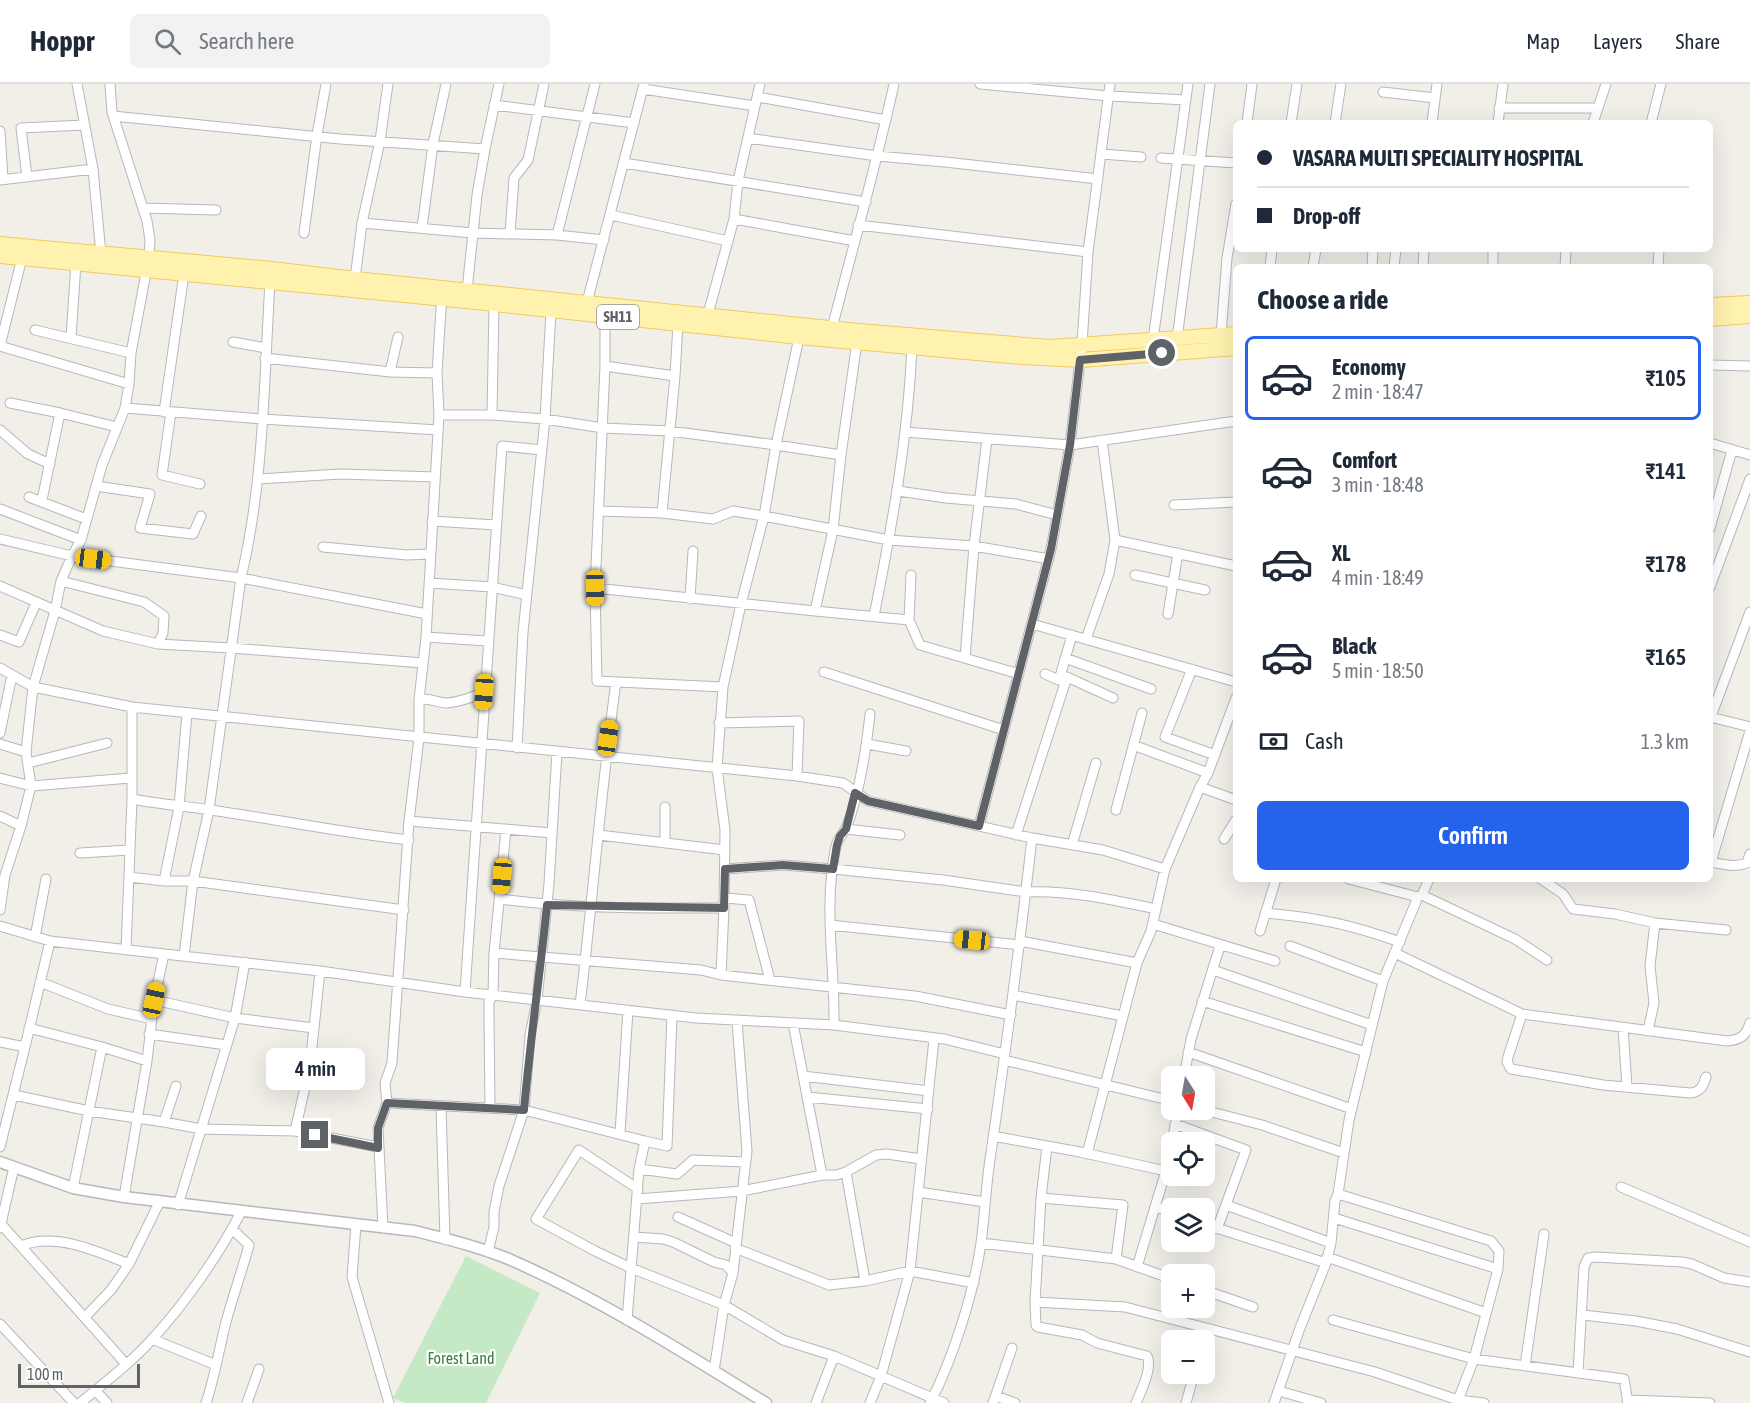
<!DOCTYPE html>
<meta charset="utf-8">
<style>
body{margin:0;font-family:"Asap Condensed",sans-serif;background:#f2f2f3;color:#1f2937;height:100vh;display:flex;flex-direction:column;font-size:22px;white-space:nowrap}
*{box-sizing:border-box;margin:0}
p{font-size:20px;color:#747a83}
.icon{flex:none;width:33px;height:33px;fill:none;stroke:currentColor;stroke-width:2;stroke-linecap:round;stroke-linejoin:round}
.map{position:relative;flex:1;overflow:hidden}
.panel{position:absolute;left:1233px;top:180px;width:480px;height:618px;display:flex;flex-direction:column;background:#fff;border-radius:9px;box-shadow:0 6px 24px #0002}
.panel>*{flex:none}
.guide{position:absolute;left:1233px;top:36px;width:480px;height:132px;border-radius:9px;box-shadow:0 6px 24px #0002;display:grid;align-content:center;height:132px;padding:0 24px;background:#fff}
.needle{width:39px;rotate:169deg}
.fabs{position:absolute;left:1161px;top:982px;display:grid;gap:12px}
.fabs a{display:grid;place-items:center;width:54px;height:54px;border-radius:9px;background:#fff;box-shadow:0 6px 24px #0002;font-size:30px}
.scale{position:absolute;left:18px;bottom:15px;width:122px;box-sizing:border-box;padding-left:6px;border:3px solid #5f6368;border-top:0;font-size:16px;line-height:21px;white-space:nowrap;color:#5f6368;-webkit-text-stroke:4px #fff;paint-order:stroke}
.end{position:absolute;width:27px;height:27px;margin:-14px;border:8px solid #5f6368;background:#fff;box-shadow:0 0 0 3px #fff}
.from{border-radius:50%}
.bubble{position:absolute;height:42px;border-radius:9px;background:#fff;box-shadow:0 6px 24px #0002;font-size:20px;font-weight:600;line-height:42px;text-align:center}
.car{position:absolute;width:18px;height:36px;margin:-18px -9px;border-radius:8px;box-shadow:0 0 4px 2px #0007;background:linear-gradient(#f5c518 24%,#345 0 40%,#f5c518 0 76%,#345 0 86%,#f5c518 0)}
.guide b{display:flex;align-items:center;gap:21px;height:57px;font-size:22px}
.guide b+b{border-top:2px solid #e0e1e3}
.guide i{width:15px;height:15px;background:#1f2937}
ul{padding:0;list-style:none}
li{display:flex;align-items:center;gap:18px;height:84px;margin:0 12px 9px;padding:0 12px;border:3px solid transparent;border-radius:9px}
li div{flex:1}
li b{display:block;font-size:22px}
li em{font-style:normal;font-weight:600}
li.current{border-color:#2563eb}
li>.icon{width:54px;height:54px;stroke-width:1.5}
h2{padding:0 24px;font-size:27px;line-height:72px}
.pay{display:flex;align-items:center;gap:15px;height:66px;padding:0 24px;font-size:22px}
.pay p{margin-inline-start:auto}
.action{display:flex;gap:12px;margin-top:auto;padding:12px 24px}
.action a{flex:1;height:69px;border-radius:9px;background:#2563eb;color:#fff;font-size:24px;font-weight:600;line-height:69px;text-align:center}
header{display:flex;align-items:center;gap:36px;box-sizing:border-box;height:84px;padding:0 30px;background:#fff;border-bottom:2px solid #e0e1e3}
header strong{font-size:28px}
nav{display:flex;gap:33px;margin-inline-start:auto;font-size:21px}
.search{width:420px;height:54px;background:#f2f2f3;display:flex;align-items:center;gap:15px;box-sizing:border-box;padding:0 21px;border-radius:9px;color:#747a83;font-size:22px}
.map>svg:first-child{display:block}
.green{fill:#c5e8c5}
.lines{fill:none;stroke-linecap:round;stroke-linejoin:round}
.minor-casing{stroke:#b5b8bc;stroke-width:11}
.tertiary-casing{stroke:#b5b8bc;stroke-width:13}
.primary-casing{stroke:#f2c960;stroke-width:16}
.minor{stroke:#fff;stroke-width:9}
.tertiary{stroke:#fff;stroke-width:10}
.primary{stroke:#fff2af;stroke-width:14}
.route{stroke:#5f6368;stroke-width:8}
.labels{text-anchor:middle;stroke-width:4.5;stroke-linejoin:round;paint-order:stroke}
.shield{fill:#fff;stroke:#8f9295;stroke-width:1.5}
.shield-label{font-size:15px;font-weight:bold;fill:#5f6368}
.park-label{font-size:16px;fill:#348238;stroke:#fff}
</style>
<header>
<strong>Hoppr</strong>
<div class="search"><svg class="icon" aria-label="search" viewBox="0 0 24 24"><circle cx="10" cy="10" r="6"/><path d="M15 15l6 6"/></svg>Search here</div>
<nav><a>Map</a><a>Layers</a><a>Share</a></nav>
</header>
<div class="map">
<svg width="1750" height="1319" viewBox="0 0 1750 1319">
<rect width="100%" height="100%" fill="#f1efe8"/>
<path class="green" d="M466 1172 540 1209 486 1319H406L393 1314Z"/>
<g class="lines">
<defs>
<path id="minor" d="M77 0 93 85 101 170
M388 0 380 57 362 139 473 149 557 151 595 0
M980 0 1109 12 1186 16
M643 5 755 22
M1383 8 1435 14
M758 13 886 36
M494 21 634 39
M1499 24H1598
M113 32 340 55 485 65 499 0
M1247 39 1252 0
M1291 39 1297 0
M1335 39 1341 0
M1432 39 1437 0
M1498 39 1503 0
M1593 39 1606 0
M1651 39 1661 0
M0 47 3 95
M748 54 877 72 945 78 1098 95
M1102 70 1141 73
M1161 74 1236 79
M624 79 866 118
M27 93 21 44 84 41
M0 96 93 85
M143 124 216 126
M611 131 728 157
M734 135 855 157
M858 141 1088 168
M422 144 433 60 446 0
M304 149 317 51 326 0
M510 150 514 94 528 76 544 0
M557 151 604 156
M1270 183 1272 165
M1313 183 1316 165
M1372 183 1373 165
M1394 183 1396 165
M1423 183 1424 165
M1493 183V165
M1565 183 1566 165
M1658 183 1659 165
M355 195 362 139
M467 206 477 111 485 65
M494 220 492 331 545 335 603 344 670 347 776 361 841 371
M586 222 644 0
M708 230 734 135 738 97 760 0
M832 244C853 163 876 82 894 0
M35 246 131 269
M800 249 776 361 764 432 889 456 974 462 1049 475
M1221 251 1227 174 1236 120
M71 253 76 179
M1177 255 1210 0
M1153 256 1188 0
M233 258 266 264
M0 262 129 300
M0 262 22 174
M265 274 390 288 398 253
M1710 281 1750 282
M605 282 675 292
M390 288 437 289
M10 319 60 329 117 343
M125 324 262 335 438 346
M164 328 184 190
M171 328 162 391 200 400
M439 331H492
M0 346 28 370 50 380
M905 348 1070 361 1236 337
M1102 356 1115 456
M1710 359 1750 371
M258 395 341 390 435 393
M96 402 150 410 140 444 193 450 201 432
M898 407 946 414 1016 420 1057 431
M29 413 86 435
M42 416 60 329
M1174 421 1236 418
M0 425 81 456
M599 427 662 429 713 435 733 427 764 432 741 520 723 603
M662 429 675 292 678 239
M432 437 496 441
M1710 444 1732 366
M0 455 72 472 241 494 427 530
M323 463 407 471 431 470
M1135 491 1205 506
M61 497 144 518 164 532 163 549 158 560
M429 499 492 503 527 511
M0 502 103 547 158 560 231 564 423 579
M1710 503 1750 395
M595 504 605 282V232
M690 515 693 467
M815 527 909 536 911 491
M1168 530 1178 469
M874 532C892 442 908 354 912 263
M909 536 920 561 1019 590
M1032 540 1236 598
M0 551 19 558 36 519
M426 553 487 557
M1086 555 1109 490 1115 456 1236 482
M965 574 974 462 987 355
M1065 574 1151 605
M0 584 33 603 55 527 61 497 72 472 81 456 102 381 125 324 129 300 131 269 149 173 150 156 147 137 112 28 110 0
M1192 585 1165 653 1215 671
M824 588 1004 646
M1045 590 1059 596
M1067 593 1113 614
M419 616C430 613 437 619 447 619 460 618 473 613 484 608
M1710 633 1750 643
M1710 635 1750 528
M719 639 799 637 797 692
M0 649 12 591
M0 660 26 668
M867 660 906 667
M1133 661 1208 689
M517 664 523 548 545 335 551 227
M28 679 107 659
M0 694 31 702 131 694
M1200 703 1236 716
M132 715C158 720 184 722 210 726 276 735 342 749 409 756
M665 723V759
M1116 726 1142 629
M0 732 21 742
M409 737 552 749
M979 742 1051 465 1070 361 1082 260 1088 168 1110 0
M846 745 900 751
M599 751 725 766
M1016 751 1067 593 1059 596 1072 551
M1224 755 1236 736
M1072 761 1096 679
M80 769 130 766
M1710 778C1723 780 1735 784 1747 779L1750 770
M1711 778 1750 647
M725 785 783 781 833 785 943 796 1026 808C1070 806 1113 816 1156 825L1165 785
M129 793 164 797H193L404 826
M1349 795 1418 813
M1541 795 1563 810 1573 825 1615 830 1655 839 1726 846
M164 797 179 723 187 629
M1422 811 1515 855 1547 876
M725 814 749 816 770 896
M500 815C575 825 649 824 724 824L721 891
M724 824 725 746 717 684 723 603 597 597 595 504 815 527 833 446 841 371 857 258
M0 826 5 791 21 742 31 702 26 668 33 603 132 623 797 692 843 699 868 717 1032 754 1103 766 1165 785 1200 703 1208 689 1236 614
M1265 829C1316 833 1352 841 1400 858
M1153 840 1275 877
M830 841 1020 861
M0 842 50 857
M1260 847 1276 795
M35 853 46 795
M1020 857 1137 879
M1290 862 1383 897
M126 866 132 715V623
M494 869 506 745
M1395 869 1522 930 1727 957C1740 956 1746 952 1750 939
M164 870 320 887 465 908 696 934 834 941 944 955 1005 970
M184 872 193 797 209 726 241 494C264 398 264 297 270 198
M1213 886 1372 941
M40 898 108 925 152 935
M465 908 502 362 542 366
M1013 911 1123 932
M154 916 235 934 314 944 320 887
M1202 917 1366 968
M580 921C593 813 601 705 616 598
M1522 930 1508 973 1507 978 1511 985 1603 1001 1690 1009C1701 1008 1703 1002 1706 993
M793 939 822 1091
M834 941C835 882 823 821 836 762 838 754 844 749 847 742 860 707 866 667 870 630
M29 944 102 963 73 1104
M1623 944 1627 1003
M1648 947 1654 919 1650 882 1655 839
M149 950 226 961
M0 958 25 963 0 1063
M25 963 50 857 164 870 154 916 147 977 124 1113
M102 963 147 977
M1188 968 1352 1025
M1004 976 1172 1017
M803 992 929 1007
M1184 993 1191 955 1220 862
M14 1011 89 1027 164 1038 201 1045 295 1047 310 981 314 944
M807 1013 928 1025
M387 1019 524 1026 645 1057
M441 1023 445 1155
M490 1024 489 934V918L493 911 494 869 701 886 721 891 915 912 1011 931
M1204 1026 1262 1041 1344 1069
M164 1038 176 1002
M1175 1040 1246 1066 1217 1145
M295 1047 378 1063
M620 1049 628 926
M993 1052 1080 1068 1166 1087
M1172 1059 1166 1087 1155 1123 1172 1128
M1172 1059 1178 1026
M1047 1062 1041 1114 1035 1218 1036 1241 1038 1243 1082 1251 1097 1259 1147 1272C1153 1284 1141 1307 1136 1319
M1087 1070 1137 879 1151 847 1156 825
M639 1085 677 1090 693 1076 745 1078
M846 1088 865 1197
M1621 1103 1750 1158
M638 1105 579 1066 536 1135 595 1167 631 1184 724 1221 783 1256 834 1272 944 1319
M918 1108 985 1118
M637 1115 742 1107 822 1091H836L846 1088 876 1071 887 1070 921 1075
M178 1121 235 934 245 878
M1226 1121 1331 1159
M678 1133 736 1159
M1334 1134 1498 1185
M1 1140 126 1280
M1204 1140 1326 1179
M356 1141 352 1193 389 1319
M0 1144 14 1083
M383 1144 378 1044 387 1019 385 999 392 979 409 737 419 654V616L426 553 439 331 437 289 442 209
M634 1153 663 1155 673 1158 714 1178 726 1181 733 1189
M981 1159 1116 1175 1123 1121 1041 1114
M21 1162C55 1148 97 1167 129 1180
M735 1164 829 1201 865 1197 910 1187 974 1199
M488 1168 494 1143V1128L499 1102 524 1026 530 951 537 916 549 800 557 668
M1327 1173 1486 1229
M1116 1175 1172 1195
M1137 1183 1155 1123
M1204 1206 1253 1223
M1035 1218 1125 1223 1375 1288 1458 1316 1474 1275 1498 1185 1499 1167 1491 1157 1338 1110
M1583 1231 1636 1237 1677 1245 1750 1268
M85 1233 111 1206 129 1180 159 1119
M627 1236 639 1085 645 1057 667 1062 672 931
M1333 1236 1474 1275 1624 1295 1628 1319
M0 1240 74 1319
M152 1255 216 1281
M1202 1257 1205 1245
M1525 1282 1544 1150
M714 1287 724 1221 733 1189 747 1067 737 937
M1578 1289 1584 1183 1588 1174 1596 1173 1682 1178 1692 1180 1724 1194 1750 1198
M95 1306 107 1319
M1279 1307 1321 1319
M996 1312 1015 1319
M1627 1316 1710 1319
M80 1319C106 1298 133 1277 155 1252 186 1218 220 1169 241 1128
M206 1319C215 1292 219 1265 226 1238 233 1212 242 1187 249 1161L232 1145
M247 1319 259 1285
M816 1319 834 1272
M870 1319 881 1292 910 1187 934 955
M930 1319C953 1275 974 1208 981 1159 985 1130 986 1099 991 1069 1006 964 1020 860 1032 754
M993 1319 1012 1264
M1186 1319 1194 1290
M1274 1319 1300 1244 1326 1179 1331 1159 1335 1117 1338 1110 1349 1036 1383 897 1418 813 1422 811 1429 795
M1457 1319 1458 1316 1484 1319"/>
<path id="tertiary" d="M0 1078 73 1104 124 1113 415 1147C447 1155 480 1163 511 1176 600 1215 683 1268 766 1319"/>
<path id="primary" d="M0 160 272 185 355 195 859 247 1049 263 1236 250
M0 172 466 217 799 253 1021 273 1081 276 1236 264
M1710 221 1750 219
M1710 235 1750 232"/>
</defs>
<use href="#minor" class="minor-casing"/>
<use href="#tertiary" class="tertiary-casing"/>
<use href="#primary" class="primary-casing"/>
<use href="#minor" class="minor"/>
<use href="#tertiary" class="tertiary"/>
<use href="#primary" class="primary"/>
</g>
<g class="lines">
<path class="route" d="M315 1051 378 1064V1044L387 1019 524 1026C530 958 540 890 547 821L724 824 725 785 783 781 833 785 837 761 840 752 846 745 855 709 868 717 979 742 1051 465 1070 361 1080 276 1162 269"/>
</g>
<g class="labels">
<rect class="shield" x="597" y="221" width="42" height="24" rx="4.5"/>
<g class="shield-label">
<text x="618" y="238">SH11</text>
</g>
<g class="park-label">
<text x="461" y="1280">Forest Land</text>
</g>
</g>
</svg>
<div class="fabs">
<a><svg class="needle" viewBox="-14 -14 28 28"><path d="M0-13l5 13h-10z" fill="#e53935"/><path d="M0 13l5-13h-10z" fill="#747a83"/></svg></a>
<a><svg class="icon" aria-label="locate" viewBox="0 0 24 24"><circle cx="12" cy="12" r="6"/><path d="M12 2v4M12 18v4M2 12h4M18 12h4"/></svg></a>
<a><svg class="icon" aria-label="layers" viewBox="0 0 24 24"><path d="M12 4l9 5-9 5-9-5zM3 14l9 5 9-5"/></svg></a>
<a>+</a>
<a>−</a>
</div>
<div class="scale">100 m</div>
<i class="end from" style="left:1162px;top:269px"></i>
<i class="end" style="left:315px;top:1051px"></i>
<div class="bubble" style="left:266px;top:964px;width:99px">4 min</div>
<i class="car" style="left:93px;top:475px;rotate:97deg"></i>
<i class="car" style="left:595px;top:504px;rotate:179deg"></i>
<i class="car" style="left:484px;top:608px;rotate:184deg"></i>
<i class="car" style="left:608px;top:654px;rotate:8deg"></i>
<i class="car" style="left:502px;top:792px;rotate:185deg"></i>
<i class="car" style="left:972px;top:856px;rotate:276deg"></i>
<i class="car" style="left:154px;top:916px;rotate:12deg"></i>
<div class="guide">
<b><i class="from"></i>VASARA MULTI SPECIALITY HOSPITAL</b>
<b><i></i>Drop-off</b>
</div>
<section class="panel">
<h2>Choose a ride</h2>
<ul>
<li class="current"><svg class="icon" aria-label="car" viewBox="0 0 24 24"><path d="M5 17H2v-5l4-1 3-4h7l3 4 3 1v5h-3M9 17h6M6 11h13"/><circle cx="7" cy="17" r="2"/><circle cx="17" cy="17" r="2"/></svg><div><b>Economy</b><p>2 min · 18:47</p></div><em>₹105</em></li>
<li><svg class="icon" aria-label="car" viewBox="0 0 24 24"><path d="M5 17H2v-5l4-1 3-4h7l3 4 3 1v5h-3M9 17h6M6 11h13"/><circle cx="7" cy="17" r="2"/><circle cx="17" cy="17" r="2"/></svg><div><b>Comfort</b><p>3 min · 18:48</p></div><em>₹141</em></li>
<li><svg class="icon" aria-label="car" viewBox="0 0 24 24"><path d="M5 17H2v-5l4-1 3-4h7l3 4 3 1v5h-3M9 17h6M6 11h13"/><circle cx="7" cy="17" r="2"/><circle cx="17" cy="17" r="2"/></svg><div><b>XL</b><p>4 min · 18:49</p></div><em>₹178</em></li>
<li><svg class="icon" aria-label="car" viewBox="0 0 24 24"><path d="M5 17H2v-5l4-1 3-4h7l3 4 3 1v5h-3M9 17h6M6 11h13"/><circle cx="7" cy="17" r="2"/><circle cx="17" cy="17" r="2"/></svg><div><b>Black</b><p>5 min · 18:50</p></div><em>₹165</em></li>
</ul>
<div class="pay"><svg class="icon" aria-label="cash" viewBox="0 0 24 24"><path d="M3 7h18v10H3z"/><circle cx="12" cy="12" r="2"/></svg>Cash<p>1.3 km</p></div>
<div class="action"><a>Confirm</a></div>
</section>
</div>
